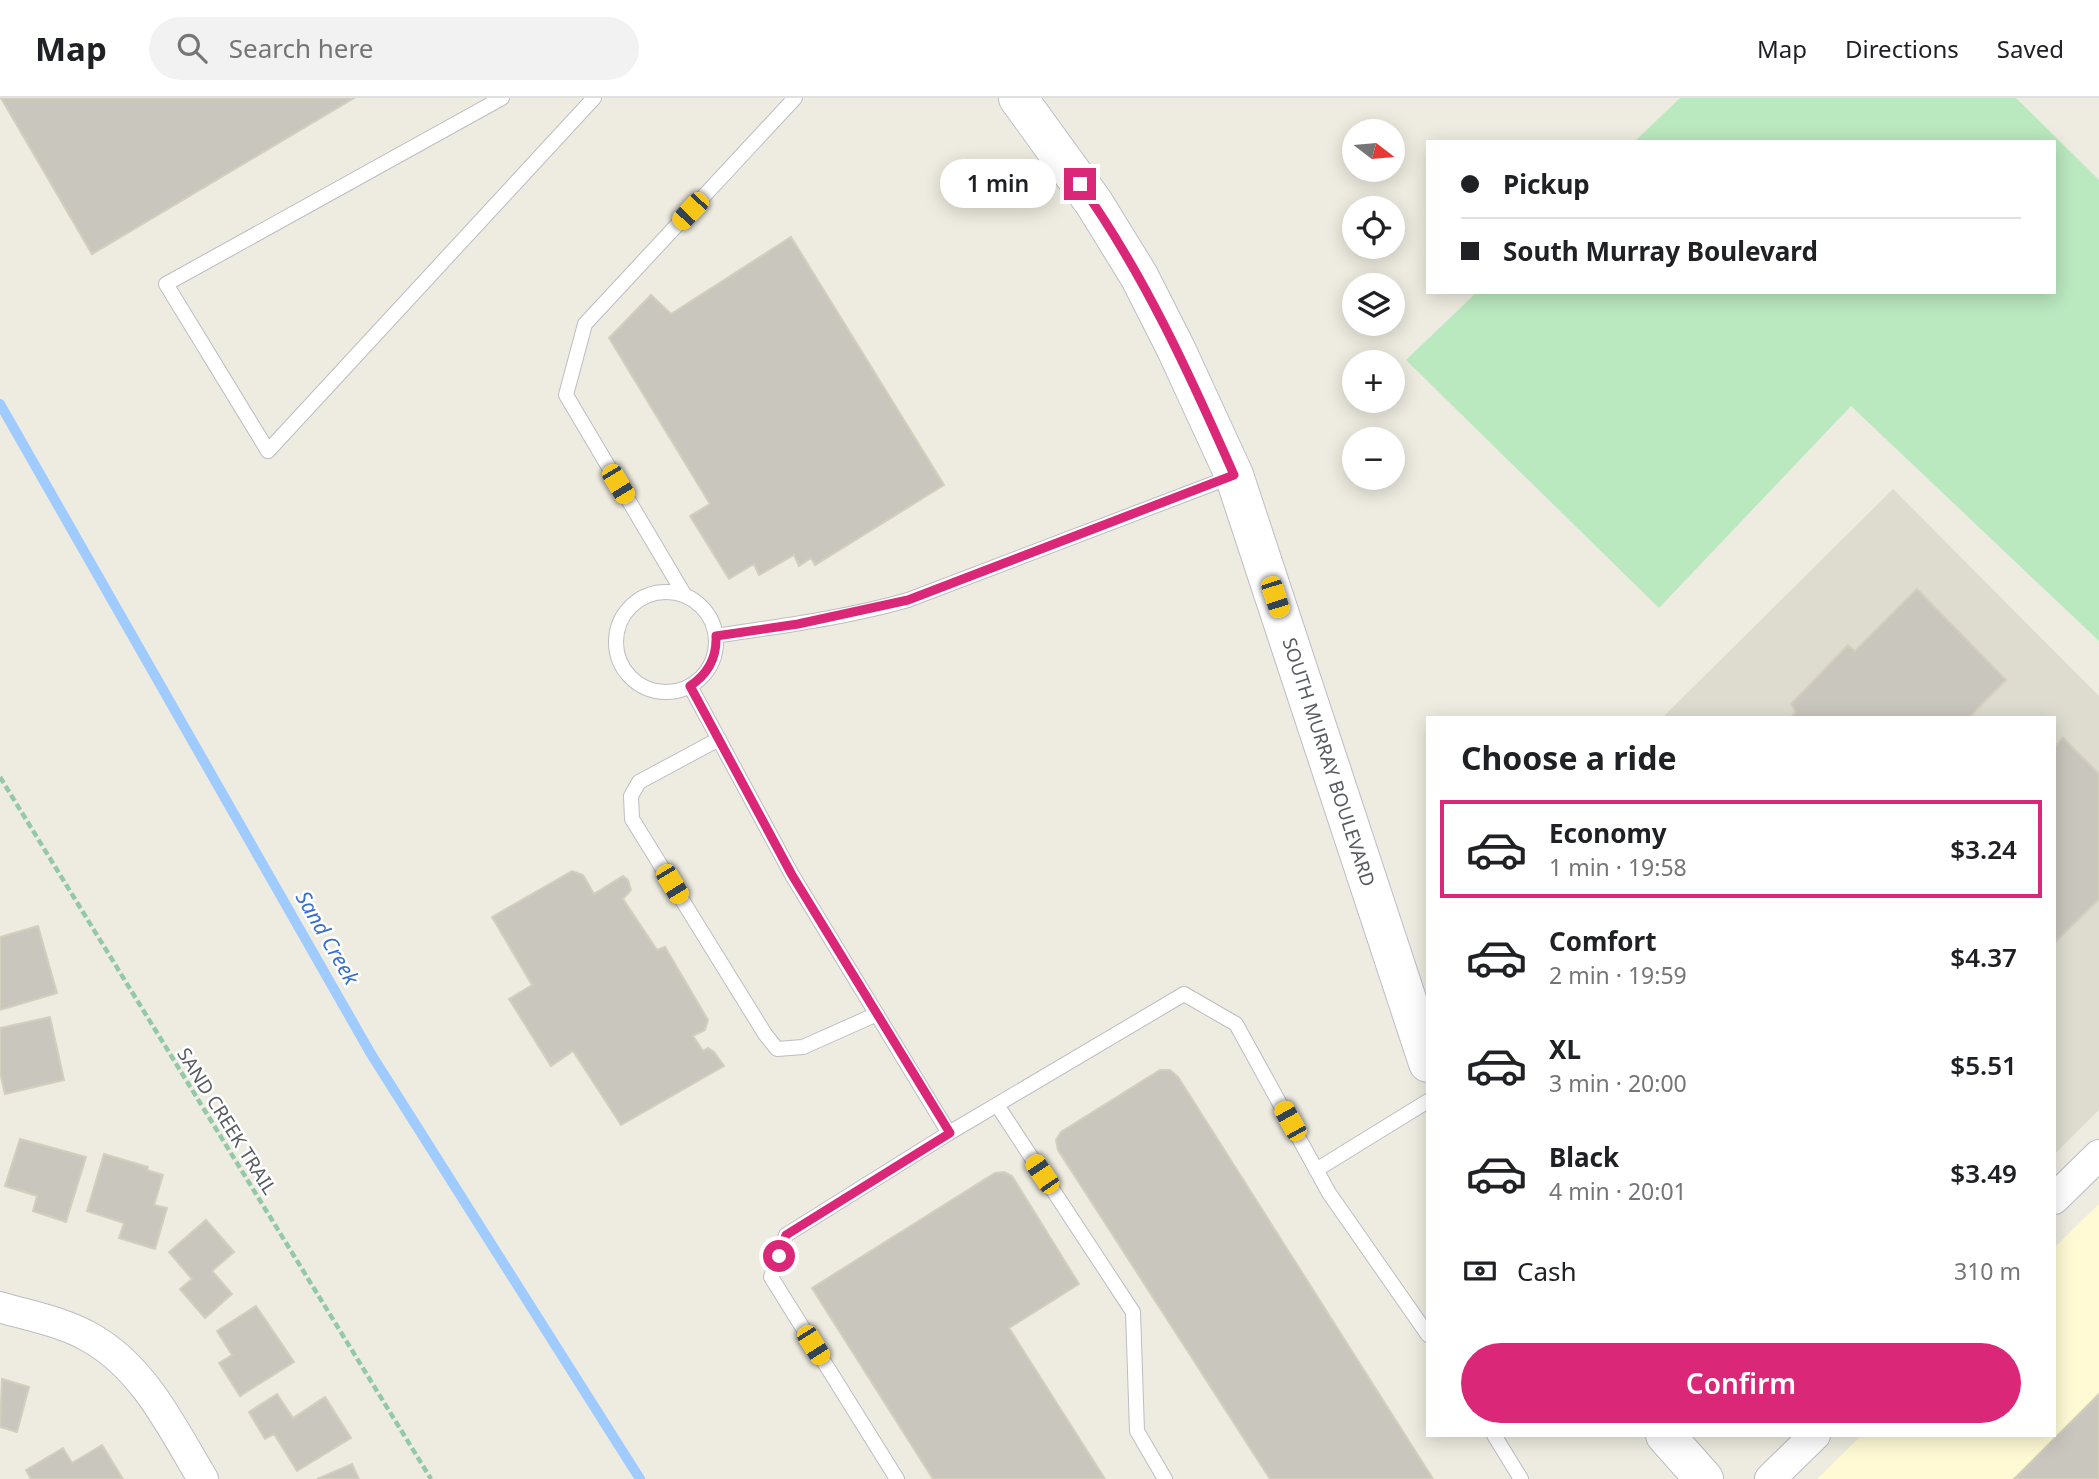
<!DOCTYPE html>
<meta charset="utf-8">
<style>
body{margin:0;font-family:"Noto Sans",sans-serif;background:#f2f2f2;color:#202124;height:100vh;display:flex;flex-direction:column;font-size:26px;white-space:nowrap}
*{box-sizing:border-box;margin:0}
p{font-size:23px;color:#757577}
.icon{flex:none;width:38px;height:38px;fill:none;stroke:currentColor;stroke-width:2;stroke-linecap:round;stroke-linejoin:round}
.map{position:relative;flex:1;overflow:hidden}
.side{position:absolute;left:1426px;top:618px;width:630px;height:721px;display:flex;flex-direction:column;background:#fff;border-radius:0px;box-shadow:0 4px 18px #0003}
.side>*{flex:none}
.guide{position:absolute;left:1426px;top:42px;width:630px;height:154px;border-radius:0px;box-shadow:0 4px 18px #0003;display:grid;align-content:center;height:154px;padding:0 35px;background:#fff}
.needle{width:46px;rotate:106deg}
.buttons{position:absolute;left:1342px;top:21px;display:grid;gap:14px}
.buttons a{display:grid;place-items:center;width:63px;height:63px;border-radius:50%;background:#fff;box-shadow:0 4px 18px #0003;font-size:35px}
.end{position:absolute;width:32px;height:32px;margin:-16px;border:9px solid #db2777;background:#fff;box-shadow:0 0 0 4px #fff}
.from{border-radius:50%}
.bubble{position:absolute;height:49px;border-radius:24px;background:#fff;box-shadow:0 4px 18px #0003;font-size:23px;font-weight:600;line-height:49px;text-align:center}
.car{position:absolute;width:21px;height:42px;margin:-21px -10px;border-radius:9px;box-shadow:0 0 5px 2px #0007;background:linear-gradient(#f5c518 24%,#345 0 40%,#f5c518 0 76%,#345 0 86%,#f5c518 0)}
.guide b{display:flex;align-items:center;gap:24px;height:66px;font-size:26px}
.guide b+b{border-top:2px solid #e0e0e0}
.guide i{width:18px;height:18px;background:#202124}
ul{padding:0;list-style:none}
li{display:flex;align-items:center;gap:21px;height:98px;margin:0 14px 10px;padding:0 21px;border:4px solid transparent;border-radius:0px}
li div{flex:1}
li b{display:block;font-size:26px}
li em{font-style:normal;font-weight:600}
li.on{border-color:#db2777}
li>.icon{width:63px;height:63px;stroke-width:1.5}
h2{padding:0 35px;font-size:32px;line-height:84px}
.pay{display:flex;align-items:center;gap:18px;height:77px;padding:0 35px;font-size:26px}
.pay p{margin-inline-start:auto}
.primary-button{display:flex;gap:14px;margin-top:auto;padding:14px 35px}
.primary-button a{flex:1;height:80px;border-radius:42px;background:#db2777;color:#fff;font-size:28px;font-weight:600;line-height:80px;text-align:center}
header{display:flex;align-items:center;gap:42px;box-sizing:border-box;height:98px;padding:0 35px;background:#fff;border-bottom:2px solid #e0e0e0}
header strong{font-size:33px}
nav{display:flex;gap:38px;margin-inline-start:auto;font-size:24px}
.search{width:490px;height:63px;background:#f2f2f2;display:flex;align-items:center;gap:18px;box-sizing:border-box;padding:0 24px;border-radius:38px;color:#757577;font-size:26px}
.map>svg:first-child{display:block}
.commercial{fill:#fffad4}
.education{fill:#dddccf}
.green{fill:#bae8bf}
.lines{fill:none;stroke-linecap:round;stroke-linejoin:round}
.stream{stroke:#9fcbff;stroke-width:10}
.building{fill:#c9c6bd;stroke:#d3cfbe;stroke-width:2}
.lane-casing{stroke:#bbbdc3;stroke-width:16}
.street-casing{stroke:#bbbdc3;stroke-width:32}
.secondary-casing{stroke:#bbbec6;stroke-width:40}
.path{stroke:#93c9a8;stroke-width:4.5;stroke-dasharray:7 3.5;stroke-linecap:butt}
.lane{stroke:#fff;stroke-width:14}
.street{stroke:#fff;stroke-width:30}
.secondary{stroke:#fff;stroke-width:38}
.route{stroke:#db2777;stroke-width:9}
.labels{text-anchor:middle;stroke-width:5;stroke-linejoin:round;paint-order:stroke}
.street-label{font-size:19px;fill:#595c63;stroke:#fff}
.water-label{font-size:21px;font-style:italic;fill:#3770cd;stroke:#fff}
</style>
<header>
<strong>Map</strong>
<div class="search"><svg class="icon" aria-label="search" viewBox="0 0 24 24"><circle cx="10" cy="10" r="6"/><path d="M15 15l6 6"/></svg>Search here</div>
<nav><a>Map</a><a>Directions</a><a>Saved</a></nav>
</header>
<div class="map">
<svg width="2099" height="1381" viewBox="0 0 2099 1381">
<rect width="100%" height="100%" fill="#eeece0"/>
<path class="commercial" d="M2099 1106V1381H1817L1862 1337H2054L2055 1149Z"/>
<path class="education" d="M1893 391 2099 598V1012L2055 1056 2054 620H1662Z"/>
<path class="green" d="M1680 0H2016L2099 82V543L1851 308 1659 510 1406 262 1477 194H2054V44H1634Z"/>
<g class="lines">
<path class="stream" d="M0 306 371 956 640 1381"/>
</g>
<path class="building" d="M1 0H354L92 156Z
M791 139 944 387 815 467 811 460 799 468 794 457 759 477 754 466 729 481 690 418 710 406 609 240 651 197 671 216Z
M1917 491 2006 582 1968 620H1790L1796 614 1791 606 1848 547 1855 553Z
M2063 640 2099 676V801L2054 845V649Z
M572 773 583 777 594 796 623 778 628 782 631 792 623 801 657 852 665 849 708 922 705 932 693 938 703 953 708 950 714 954 724 968 621 1027 573 953 551 968 509 901 532 887 492 819Z
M38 828 57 895 0 912V839Z
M50 919 64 982 5 996 0 974V930Z
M1160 972H1170L1178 979 1433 1381H1270L1058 1052 1056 1042 1061 1034Z
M20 1041 86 1059 66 1124 33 1113 37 1098 5 1088Z
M104 1056 148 1069 147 1072 163 1077 154 1107 167 1110 155 1151 119 1140 124 1125 87 1113Z
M1004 1074 1012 1078 1079 1186 1009 1230 1105 1381H933L812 1190 995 1075Z
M206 1122 234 1154 212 1173 232 1196 205 1220 180 1191 192 1181 169 1154Z
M256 1208 294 1264 240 1298 219 1265 232 1257 217 1233Z
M2 1281 29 1289 17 1334 0 1329Z
M277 1296 293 1320 325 1299 351 1340 297 1373 274 1336 265 1341 249 1314Z
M2099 1296V1381H2014Z
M102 1347 123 1381H31L26 1372 63 1350 72 1365Z
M352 1366 359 1381H317Z"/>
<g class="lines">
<defs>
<path id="lane" d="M502 0 166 186 268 353 594 0
M616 544a50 50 0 1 1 100 0a50 50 0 1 1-100 0Z
M684 496 566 297 585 226 795 0
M716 538C780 528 845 520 908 502L1233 378
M690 588 792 777 949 1035
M719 641 639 684 631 698 632 721 765 936 777 951 803 949 877 916
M997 1007 1133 1214 1137 1333 1165 1381
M1316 1072 1428 1003
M1494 1337 1521 1381
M897 1381 771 1179 786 1137 949 1035 1184 896 1236 926 1329 1095 1428 1237"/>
<path id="street" d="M2054 1101 2099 1057
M0 1209C30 1218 64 1224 91 1240 145 1271 172 1330 203 1381
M1770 1381 1815 1337"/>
<path id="secondary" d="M1018 0 1094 105 1139 178 1176 251 1234 377 1428 965
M1665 1337 1704 1381"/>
</defs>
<use href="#lane" class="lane-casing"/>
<use href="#street" class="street-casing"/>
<use href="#secondary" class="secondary-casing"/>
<path class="path" d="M0 679 431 1381"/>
<use href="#lane" class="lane"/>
<use href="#street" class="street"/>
<use href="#secondary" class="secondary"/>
</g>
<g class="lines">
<path class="route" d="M779 1158 786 1137 950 1035 792 777 690 588C708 576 717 560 716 538L798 526 908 502 1234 377C1190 277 1144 176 1080 86"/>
</g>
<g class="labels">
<g class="street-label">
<text transform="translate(1329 664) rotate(72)" y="7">SOUTH MURRAY BOULEVARD</text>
<text transform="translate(227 1023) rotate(58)" y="7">SAND CREEK TRAIL</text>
</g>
<g class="water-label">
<text transform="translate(327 840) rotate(60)" y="7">Sand Creek</text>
</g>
</g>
</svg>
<div class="buttons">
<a><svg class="needle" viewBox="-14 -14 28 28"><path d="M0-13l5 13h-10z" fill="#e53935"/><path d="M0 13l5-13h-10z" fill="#757577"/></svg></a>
<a><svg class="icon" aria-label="locate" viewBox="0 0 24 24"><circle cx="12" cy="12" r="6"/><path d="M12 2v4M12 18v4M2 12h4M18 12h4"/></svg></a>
<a><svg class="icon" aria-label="layers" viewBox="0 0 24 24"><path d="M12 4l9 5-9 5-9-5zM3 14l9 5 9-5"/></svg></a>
<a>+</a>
<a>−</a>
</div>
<i class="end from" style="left:779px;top:1158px"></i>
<i class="end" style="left:1080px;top:86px"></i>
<div class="bubble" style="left:940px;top:61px;width:116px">1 min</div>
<i class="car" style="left:690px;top:113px;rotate:223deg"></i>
<i class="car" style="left:618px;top:386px;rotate:149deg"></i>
<i class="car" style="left:1275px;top:499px;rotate:162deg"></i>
<i class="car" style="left:672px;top:786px;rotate:149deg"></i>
<i class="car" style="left:1290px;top:1023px;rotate:331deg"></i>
<i class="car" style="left:1042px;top:1076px;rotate:326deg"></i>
<i class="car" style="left:813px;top:1247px;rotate:148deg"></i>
<div class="guide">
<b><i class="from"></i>Pickup</b>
<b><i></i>South Murray Boulevard</b>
</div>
<section class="side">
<h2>Choose a ride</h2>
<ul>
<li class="on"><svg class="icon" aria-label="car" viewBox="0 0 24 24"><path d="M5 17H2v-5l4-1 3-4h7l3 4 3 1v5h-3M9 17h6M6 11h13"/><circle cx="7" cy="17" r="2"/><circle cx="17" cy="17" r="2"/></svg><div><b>Economy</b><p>1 min · 19:58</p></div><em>$3.24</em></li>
<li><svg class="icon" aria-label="car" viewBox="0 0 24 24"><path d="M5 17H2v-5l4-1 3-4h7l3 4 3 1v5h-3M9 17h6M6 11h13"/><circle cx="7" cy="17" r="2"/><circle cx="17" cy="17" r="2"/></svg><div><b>Comfort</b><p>2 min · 19:59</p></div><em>$4.37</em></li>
<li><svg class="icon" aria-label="car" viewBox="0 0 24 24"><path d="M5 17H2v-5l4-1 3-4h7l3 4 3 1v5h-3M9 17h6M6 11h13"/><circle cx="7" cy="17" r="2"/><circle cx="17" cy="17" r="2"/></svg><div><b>XL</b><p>3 min · 20:00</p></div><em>$5.51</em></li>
<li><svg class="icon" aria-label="car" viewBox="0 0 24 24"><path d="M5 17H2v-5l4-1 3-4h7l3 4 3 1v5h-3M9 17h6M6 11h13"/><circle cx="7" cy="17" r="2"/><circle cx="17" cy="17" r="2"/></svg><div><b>Black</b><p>4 min · 20:01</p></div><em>$3.49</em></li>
</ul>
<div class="pay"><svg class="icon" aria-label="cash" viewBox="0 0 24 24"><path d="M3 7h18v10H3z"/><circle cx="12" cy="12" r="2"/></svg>Cash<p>310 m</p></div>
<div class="primary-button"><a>Confirm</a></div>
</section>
</div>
